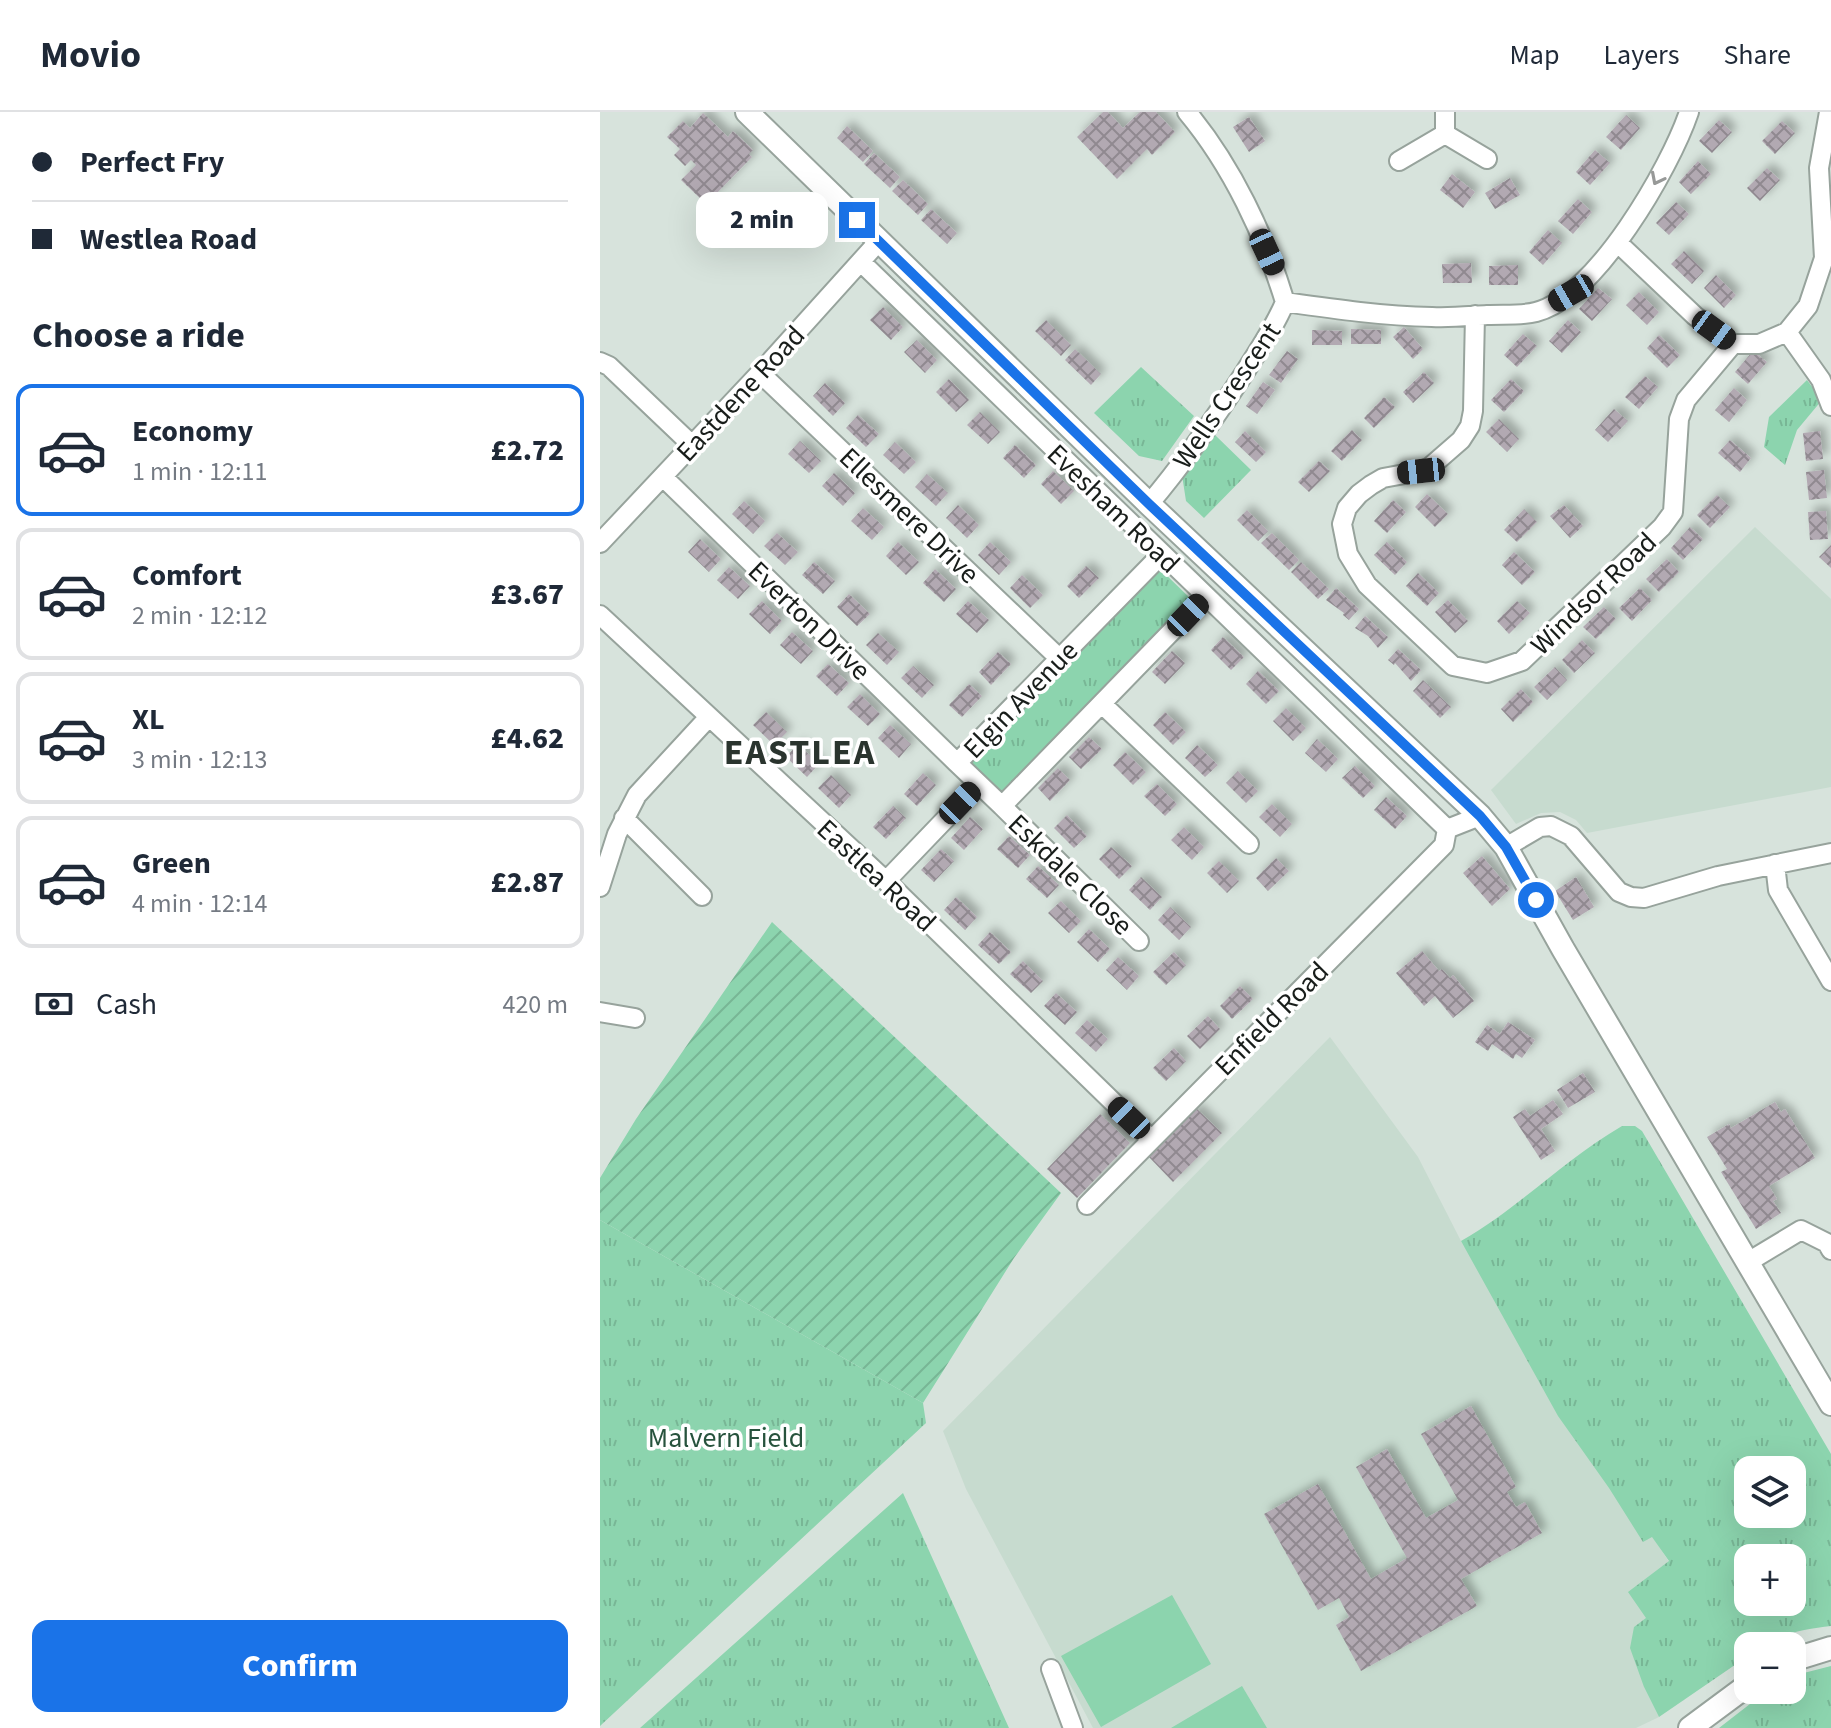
<!DOCTYPE html>
<meta charset="utf-8">
<style>
body{margin:0;font-family:"Source Sans 3",sans-serif;background:#f2f2f3;color:#1f2937;height:100vh;display:flex;flex-direction:column;font-size:30px;white-space:nowrap}
*{box-sizing:border-box;margin:0}
p{font-size:26px;color:#747a83}
.icon{flex:none;width:44px;height:44px;fill:none;stroke:currentColor;stroke-width:2;stroke-linecap:round;stroke-linejoin:round}
.map{position:relative;flex:1;overflow:hidden}
.side{display:flex;flex-direction:column;background:#fff;width:600px}
.side>*{flex:none}
.top-card{display:grid;align-content:center;height:176px;padding:0 32px;background:#fff}
.buttons{position:absolute;left:1134px;top:1344px;display:grid;gap:16px}
.buttons a{display:grid;place-items:center;width:72px;height:72px;border-radius:16px;background:#fff;box-shadow:0 8px 32px #0002;font-size:40px}
.end{position:absolute;width:36px;height:36px;margin:-18px;border:10px solid #1a73e8;background:#fff;box-shadow:0 0 0 4px #fff}
.from{border-radius:50%}
.bubble{position:absolute;height:56px;border-radius:16px;background:#fff;box-shadow:0 8px 32px #0002;font-size:26px;font-weight:800;line-height:56px;text-align:center}
.car{position:absolute;width:24px;height:48px;margin:-24px -12px;border-radius:10px;box-shadow:0 0 6px 2px #0007;background:linear-gradient(#222 24%,#8ab4d8 0 40%,#222 0 76%,#8ab4d8 0 86%,#222 0)}
.top-card b{display:flex;align-items:center;gap:28px;height:76px;font-size:30px}
.top-card b+b{border-top:2px solid #e0e1e3}
.top-card i{width:20px;height:20px;background:#1f2937}
ul{padding:0;list-style:none}
li{display:flex;align-items:center;gap:24px;height:132px;margin:0 16px 12px;padding:0 16px;border:4px solid #e0e1e3;border-radius:16px}
li div{flex:1}
li b{display:block;font-size:30px}
li em{font-style:normal;font-weight:800}
li.active{border-color:#1a73e8}
li>.icon{width:72px;height:72px;stroke-width:1.5}
h2{padding:0 32px;font-size:36px;line-height:96px}
.pay{display:flex;align-items:center;gap:20px;height:88px;padding:0 32px;font-size:30px}
.pay p{margin-inline-start:auto}
.button{display:flex;gap:16px;margin-top:auto;padding:16px 32px}
.button a{flex:1;height:92px;border-radius:16px;background:#1a73e8;color:#fff;font-size:32px;font-weight:800;line-height:92px;text-align:center}
header{display:flex;align-items:center;gap:48px;box-sizing:border-box;height:112px;padding:0 40px;background:#fff;border-bottom:2px solid #e0e1e3}
header strong{font-size:38px}
nav{display:flex;gap:44px;margin-inline-start:auto;font-size:28px}
main{display:flex;flex:1;min-height:0}
.map>svg:first-child{display:block}
.built{fill:#c7dbcf}
.grass{fill:url(#grass-tufts);fill-rule:evenodd}
.garden{fill:url(#garden-furrows)}
.pitch{fill:#8cd4ae}
.building{fill:url(#building-cross-hatch);filter:url(#shadow)}
.lines{fill:none;stroke-linecap:round;stroke-linejoin:round}
.minor-casing{stroke:#97a39c;stroke-width:22}
.major-casing{stroke:#97a39c;stroke-width:26}
.minor{stroke:#fff;stroke-width:18}
.major{stroke:#fff;stroke-width:22}
.oneway{stroke:#979998}
.route{stroke:#1a73e8;stroke-width:10}
.labels{text-anchor:middle;stroke-width:7;stroke-linejoin:round;paint-order:stroke}
.street-label{font-size:28px;fill:#181d1a;stroke:#fff}
.park-label{font-size:28px;fill:#27533d;stroke:#fff}
.district-label{font-size:36px;font-weight:bold;letter-spacing:2px;fill:#2a342e;stroke:#fff}
</style>
<header>
<strong>Movio</strong>
<nav><a>Map</a><a>Layers</a><a>Share</a></nav>
</header>
<main>
<section class="side">
<div class="top-card">
<b><i class="from"></i>Perfect Fry</b>
<b><i></i>Westlea Road</b>
</div>
<h2>Choose a ride</h2>
<ul>
<li class="active"><svg class="icon" aria-label="car" viewBox="0 0 24 24"><path d="M5 17H2v-5l4-1 3-4h7l3 4 3 1v5h-3M9 17h6M6 11h13"/><circle cx="7" cy="17" r="2"/><circle cx="17" cy="17" r="2"/></svg><div><b>Economy</b><p>1 min · 12:11</p></div><em>£2.72</em></li>
<li><svg class="icon" aria-label="car" viewBox="0 0 24 24"><path d="M5 17H2v-5l4-1 3-4h7l3 4 3 1v5h-3M9 17h6M6 11h13"/><circle cx="7" cy="17" r="2"/><circle cx="17" cy="17" r="2"/></svg><div><b>Comfort</b><p>2 min · 12:12</p></div><em>£3.67</em></li>
<li><svg class="icon" aria-label="car" viewBox="0 0 24 24"><path d="M5 17H2v-5l4-1 3-4h7l3 4 3 1v5h-3M9 17h6M6 11h13"/><circle cx="7" cy="17" r="2"/><circle cx="17" cy="17" r="2"/></svg><div><b>XL</b><p>3 min · 12:13</p></div><em>£4.62</em></li>
<li><svg class="icon" aria-label="car" viewBox="0 0 24 24"><path d="M5 17H2v-5l4-1 3-4h7l3 4 3 1v5h-3M9 17h6M6 11h13"/><circle cx="7" cy="17" r="2"/><circle cx="17" cy="17" r="2"/></svg><div><b>Green</b><p>4 min · 12:14</p></div><em>£2.87</em></li>
</ul>
<div class="pay"><svg class="icon" aria-label="cash" viewBox="0 0 24 24"><path d="M3 7h18v10H3z"/><circle cx="12" cy="12" r="2"/></svg>Cash<p>420 m</p></div>
<div class="button"><a>Confirm</a></div>
</section>
<div class="map">
<svg width="1231" height="1616" viewBox="0 0 1231 1616">
<defs>
<pattern id="grass-tufts" width="24" height="20" patternUnits="userSpaceOnUse" patternTransform="scale(2)"><rect width="24" height="20" fill="#8cd4ae"/><path d="M3 7l-1-3M5 7V3M7 7l1-3M15 17l-1-3M17 17v-4M19 17l1-3" fill="none" stroke="#78b695"/></pattern>
<pattern id="garden-furrows" width="10" height="10" patternUnits="userSpaceOnUse" patternTransform="scale(2)"><rect width="10" height="10" fill="#8cd4ae"/><path d="M-1 1l2-2M0 10L10 0M9 11l2-2" fill="none" stroke="#78b695"/></pattern>
<pattern id="building-cross-hatch" width="8" height="8" patternUnits="userSpaceOnUse" patternTransform="scale(2)"><rect width="8" height="8" fill="#b2a9b2"/><path d="M0 0l8 8M0 8l8-8" fill="none" stroke="#908990"/></pattern>
<filter id="shadow"><feDropShadow dx="5.5" dy="-5.5" stdDeviation="4" flood-color="#0004"/></filter>
</defs>
<rect width="100%" height="100%" fill="#d7e3dc"/>
<path class="built" d="M1155 415 1231 487V675L987 721 976 708 960 700 941 701 916 712 891 678Z
M730 925 818 1045 861 1129 1069 1450 1047 1506 1044 1575 1059 1605 1036 1616H493L366 1377 343 1319Z"/>
<path class="grass" d="M541 255 594 304 562 349 539 344 494 301Z
M1207 268 1222 288 1197 318 1185 353 1164 335 1169 305Z
M614 322 651 358 604 406 586 389 582 363Z
M561 458 592 488 399 685 367 654Z
M1022 1014H1035L1042 1019 1231 1342V1514C1212 1516 1191 1520 1173 1527 1161 1532 1162 1534 1148 1534V1544L1059 1605 1044 1575 1030 1536 1034 1515 1046 1506 1028 1480 1069 1449 1052 1425 1043 1430 1009 1376 958 1304 861 1129C919 1096 965 1047 1022 1014ZM1148 1358H1192V1402H1148ZM1148 1446H1192V1490H1148Z
M0 1108 323 1291 326 1311 0 1614Z
M303 1381 409 1616H40Z
M1231 1554V1616H1119L1168 1578H1192V1564Z"/>
<path class="garden" d="M172 810 461 1081 414 1146 323 1291 0 1108V1066L36 1007Z"/>
<path class="pitch" d="M572 1483 611 1552 501 1615 461 1544Z
M642 1574 667 1616H571Z"/>
<path class="building" d="M503 0H508L523 16 540 0H556L575 20 552 43 547 37 517 67 477 25Z
M103 1 128 25 133 19 153 38 149 42 152 45 116 82 114 81 105 91 81 68 96 53 91 48 85 54 74 43 80 37 67 25 83 9 90 16Z
M1026 3 1040 16 1021 38 1006 25Z
M649 5 665 29 649 40 633 15Z
M1119 8 1132 20 1112 41 1099 29Z
M1182 9 1195 21 1175 42 1162 29Z
M247 14 273 39 263 50 237 26Z
M995 38 1010 51 990 73 976 60Z
M274 41 300 65 290 76 264 52Z
M1098 49 1111 62 1091 82 1079 70Z
M1167 56 1180 68 1160 89 1147 76Z
M852 62 875 80 863 96 840 78Z
M910 66 920 83 895 97 885 81Z
M303 68 328 92 318 103 292 79Z
M978 87 992 100 973 122 958 109Z
M1076 90 1089 102 1069 123 1056 111Z
M331 97 357 121 347 132 321 108Z
M948 118 962 131 943 153 929 140Z
M1084 139 1104 159 1092 172 1071 152Z
M871 151 872 171H843L842 152Z
M918 153V173H889V154Z
M1116 163 1136 183 1124 196 1104 176Z
M998 176 1012 187 992 209 979 197Z
M1039 180 1059 200 1047 213 1026 193Z
M283 195 303 215 291 228 270 208Z
M446 208 471 233 461 244 435 219Z
M968 208 981 220 962 241 949 229Z
M804 215 823 237 813 247 793 225Z
M751 217 781 218V232H751Z
M712 218 742 219V233H712Z
M923 222 937 234 917 255 904 243Z
M1059 223 1080 243 1067 256 1047 236Z
M317 228 337 248 325 261 304 240Z
M475 237 501 262 491 273 465 248Z
M687 239 698 247 681 271 669 263Z
M1153 239 1167 250 1148 272 1135 260Z
M824 260 834 271 813 291 803 280Z
M1045 264 1058 275 1039 297 1025 285Z
M349 267 369 288 356 300 336 280Z
M911 267 924 279 904 300 891 288Z
M663 270 675 278 657 302 646 294Z
M225 271 245 291 233 304 213 284Z
M1134 276 1147 288 1129 310 1115 298Z
M784 285 795 295 774 316 764 306Z
M1014 297 1028 309 1008 330 995 318Z
M380 300 400 320 388 332 367 313Z
M258 303 279 322 266 335 246 316Z
M899 307 919 327 907 340 886 320Z
M752 318 762 328 742 349 731 339Z
M645 319 666 340 656 350 635 330Z
M1220 319 1223 347 1206 349 1203 321Z
M1130 328 1151 346 1140 360 1118 341Z
M200 329 221 349 209 361 188 342Z
M295 330 316 350 304 362 283 343Z
M415 333 436 353 424 366 403 346Z
M719 349 730 359 709 380 698 370Z
M1224 358 1227 386 1209 388 1206 360Z
M453 359 474 379 461 392 441 372Z
M234 361 255 381 243 394 222 374Z
M327 362 348 381 336 394 315 375Z
M827 382 848 402 835 415 815 395Z
M1117 383 1130 395 1110 416 1097 403Z
M793 388 806 400 787 421 774 409Z
M144 389 165 409 153 422 132 402Z
M358 393 379 413 367 426 346 406Z
M964 393 983 414 970 426 950 404Z
M263 396 284 415 272 428 251 409Z
M924 397 937 410 917 430 904 418Z
M647 398 668 419 658 429 637 408Z
M1226 399 1228 427 1210 428 1208 400Z
M1090 415 1103 427 1083 448 1071 436Z
M177 421 198 440 185 453 164 434Z
M672 421 699 448 689 458 661 431Z
M100 427 121 447 109 460 88 440Z
M298 430 319 450 306 463 286 444Z
M390 430 411 450 399 463 378 443Z
M787 430 807 450 795 463 774 443Z
M1231 433V456L1219 445Z
M914 440 935 460 922 473 902 453Z
M1067 447 1079 460 1059 480 1046 467Z
M214 450 235 469 223 482 202 463Z
M701 450 729 477 718 487 691 460Z
M486 454 499 466 479 486 467 474Z
M129 455 150 474 138 487 117 468Z
M335 457 356 477 344 490 323 471Z
M818 461 839 481 827 494 806 474Z
M422 463 443 483 430 496 410 476Z
M736 476 759 497 749 508 743 503 744 501 726 488Z
M1040 476 1052 488 1032 509 1019 496Z
M249 482 270 502 257 514 237 495Z
M848 488 868 509 855 521 835 500Z
M162 489 182 509 170 522 149 502Z
M368 489 389 508 377 521 356 502Z
M917 489 930 501 909 522 897 509Z
M1004 495 1016 507 996 527 983 515Z
M765 504 788 525 778 536 768 524 755 516Z
M192 520 213 539 201 552 180 533Z
M278 521 299 540 287 553 266 533Z
M623 525 644 545 631 558 611 538Z
M982 528 995 541 974 561 962 548Z
M798 537 821 558 811 569 795 551 794 553 788 548Z
M572 539 585 551 565 572 552 560Z
M398 540 411 552 391 573 379 560Z
M228 552 249 571 237 584 216 564Z
M313 554 334 573 322 586 301 566Z
M955 555 967 568 947 588 934 575Z
M658 559 679 579 666 592 646 572Z
M823 568 851 595 840 606 813 579Z
M369 572 382 584 362 605 349 593Z
M921 577 933 590 913 610 901 597Z
M260 582 280 602 268 614 247 595Z
M686 596 706 616 693 629 673 609Z
M166 600 187 620 174 633 153 613Z
M565 600 586 620 573 633 553 613Z
M290 613 311 632 299 646 278 626Z
M489 625 502 637 481 657 469 645Z
M717 627 738 647 726 660 705 641Z
M198 632 219 652 207 665 186 645Z
M597 633 618 653 605 665 585 646Z
M525 640 546 660 533 673 513 653Z
M755 654 775 674 763 686 742 666Z
M458 656 470 668 450 689 438 676Z
M638 659 658 679 646 691 626 671Z
M323 661 336 673 317 694 304 682Z
M231 663 251 683 239 696 218 676Z
M557 672 577 692 565 704 544 684Z
M786 685 807 704 795 717 774 698Z
M672 692 692 712 680 725 659 705Z
M293 694 306 706 286 727 273 715Z
M467 703 487 724 474 736 454 716Z
M370 705 383 717 364 738 351 726Z
M584 715 604 735 592 748 571 728Z
M409 724 430 743 418 756 397 737Z
M511 735 532 754 519 767 499 747Z
M341 737 354 749 334 770 321 758Z
M882 744 910 777 892 794 863 761Z
M676 746 689 759 668 779 656 766Z
M619 749 639 769 627 781 607 761Z
M438 754 459 773 447 786 426 767Z
M541 765 562 785 550 798 529 778Z
M976 765 994 795 973 808 955 779Z
M356 785 377 805 365 818 344 798Z
M461 789 481 809 469 821 448 801Z
M570 795 591 815 579 828 558 808Z
M489 817 510 837 498 850 477 830Z
M390 820 411 840 399 852 378 833Z
M822 839 839 859 842 857 850 866 853 863 874 889 853 906 835 884 824 894 796 861Z
M574 840 586 853 566 873 553 860Z
M518 845 539 864 527 878 506 858Z
M423 849 443 869 431 881 410 862Z
M640 874 653 887 632 907 620 894Z
M456 881 477 900 465 913 444 894Z
M608 904 620 917 600 937 587 924Z
M487 908 508 927 496 940 475 921Z
M908 910 935 928 922 946 916 942 913 947 892 932 888 939 875 930 887 913 900 922Z
M574 936 586 949 566 969 553 956Z
M983 961 995 980 968 996 957 978Z
M953 988 963 1002 941 1017 955 1039 941 1048 913 1005 925 997 930 1004Z
M1175 990 1181 1000 1185 997 1215 1046 1169 1074 1177 1087 1173 1089 1181 1101 1156 1117 1121 1060 1127 1057 1107 1025 1129 1012 1131 1016Z
M596 996 622 1021 573 1070 548 1044Z
M500 1002 530 1031 477 1086 447 1057Z
M871 1294 916 1375 907 1380 916 1395 925 1390 942 1421 861 1467 877 1494 761 1559 736 1513 749 1505 739 1486 718 1498 664 1402 718 1372 771 1467 807 1446 756 1355 787 1337 826 1406 858 1388 821 1322Z"/>
<g class="lines">
<defs>
<path id="minor" d="M845 22V0
M799 49 845 22 887 47
M1018 131 1095 204 1133 232H1159L1187 220 1208 194 1224 146 1219 56 1229 0
M261 150 847 717
M685 190C734 197 782 204 832 205 850 206 869 204 887 203 902 202 921 204 936 200 996 185 1070 56 1089 0
M875 203 873 299 870 314 861 328 830 355 821 359 783 366 771 373 759 382 747 396 742 412 748 442 767 473 853 554 887 561 922 549 1062 415 1073 400 1079 307 1086 288 1133 232
M1187 220 1221 268 1231 294
M0 250 9 254 92 333
M160 261 459 546
M63 365 357 651
M549 392C584 351 615 306 645 260 659 237 675 215 685 190 665 124 632 54 587 0
M0 431 160 261 279 129
M561 443 357 651 402 694 605 485
M0 503 286 769 551 1027
M502 592 649 732
M402 694 539 829
M24 706 102 784
M847 717 880 704
M906 735 940 715 951 714 971 724 1019 780 1031 785 1044 786 1118 764 1231 741
M1175 752 1178 778 1231 869
M286 769 379 672
M0 775 17 722 37 683 108 606
M0 900 35 906
M487 1093 844 733 847 717
M1148 1150 1201 1118 1227 1131 1231 1138
M451 1557 473 1616"/>
<path id="major" d="M147 0 549 392 880 704 906 735 963 837 1231 1292
M1192 1548 1231 1536
M1090 1616 1148 1573"/>
</defs>
<use href="#minor" class="minor-casing"/>
<use href="#major" class="major-casing"/>
<use href="#minor" class="minor"/>
<use href="#major" class="major"/>
</g>
<defs><path id="oneway-chevron" d="M-2-3.5L2.5 0L-2 3.5" fill="none" stroke-width="1.6" stroke-linecap="round" stroke-linejoin="round" transform="scale(2)"/></defs>
<use class="oneway" href="#oneway-chevron" transform="translate(1057 67) rotate(117)"/>
<g class="lines">
<path class="route" d="M257 108 549 392 880 704 906 735 936 788"/>
</g>
<g class="labels">
<g class="street-label">
<text transform="translate(140 281) rotate(-47)" y="10">Eastdene Road</text>
<text transform="translate(626 283) rotate(-56)" y="10">Wells Crescent</text>
<text transform="translate(514 396) rotate(44)" y="10">Evesham Road</text>
<text transform="translate(310 403) rotate(44)" y="10">Ellesmere Drive</text>
<text transform="translate(993 481) rotate(-44)" y="10">Windsor Road</text>
<text transform="translate(210 508) rotate(44)" y="10">Everton Drive</text>
<text transform="translate(420 587) rotate(-46)" y="10">Elgin Avenue</text>
<text transform="translate(471 762) rotate(44)" y="10">Eskdale Close</text>
<text transform="translate(277 763) rotate(43)" y="10">Eastlea Road</text>
<text transform="translate(671 906) rotate(-45)" y="10">Enfield Road</text>
</g>
<g class="park-label">
<text x="126" y="1335">Malvern Field</text>
</g>
<g class="district-label">
<text x="200" y="652">EASTLEA</text>
</g>
</g>
</svg>
<div class="buttons">
<a><svg class="icon" aria-label="layers" viewBox="0 0 24 24"><path d="M12 4l9 5-9 5-9-5zM3 14l9 5 9-5"/></svg></a>
<a>+</a>
<a>−</a>
</div>
<i class="end from" style="left:936px;top:788px"></i>
<i class="end" style="left:257px;top:108px"></i>
<div class="bubble" style="left:96px;top:80px;width:132px">2 min</div>
<i class="car" style="left:667px;top:140px;rotate:155deg"></i>
<i class="car" style="left:971px;top:181px;rotate:240deg"></i>
<i class="car" style="left:1114px;top:218px;rotate:126deg"></i>
<i class="car" style="left:821px;top:359px;rotate:264deg"></i>
<i class="car" style="left:588px;top:503px;rotate:44deg"></i>
<i class="car" style="left:360px;top:691px;rotate:44deg"></i>
<i class="car" style="left:529px;top:1006px;rotate:314deg"></i>
</div>
</main>
